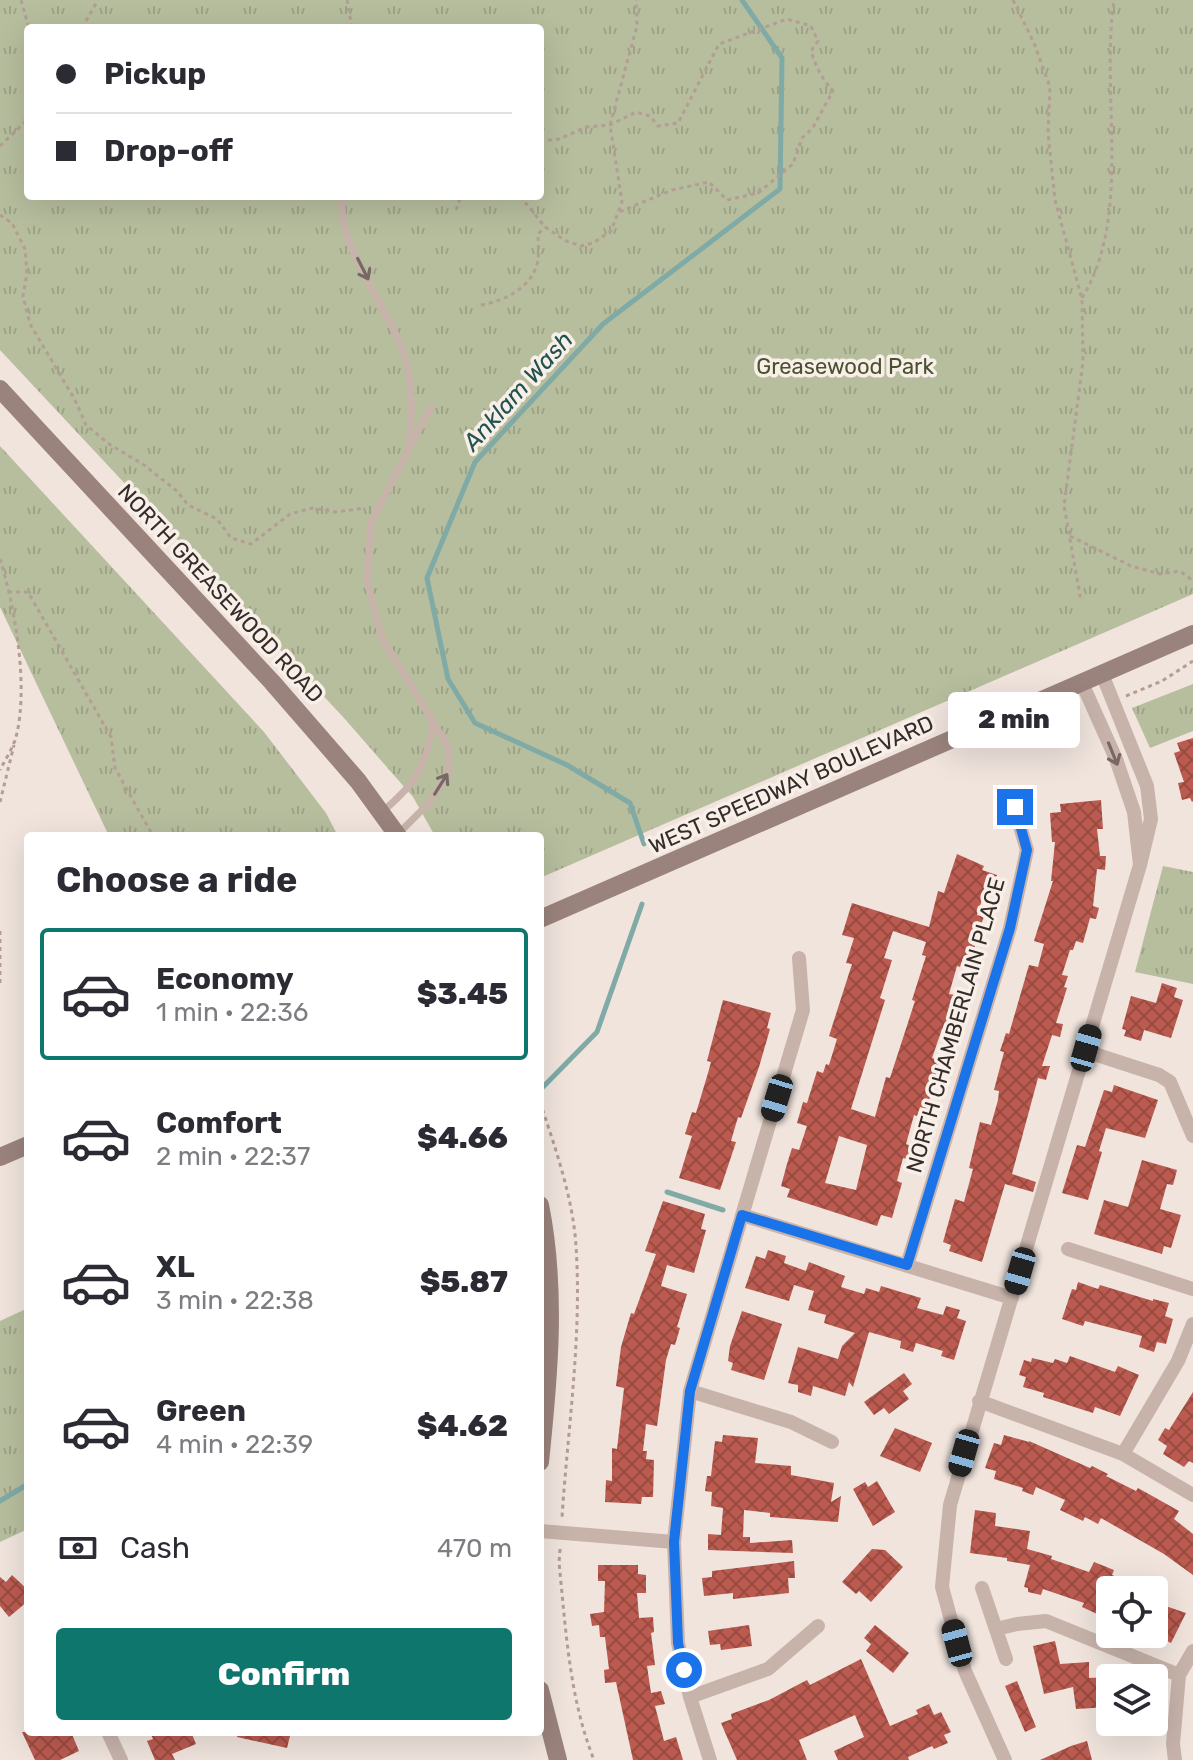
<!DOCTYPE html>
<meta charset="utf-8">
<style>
body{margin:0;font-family:Rubik,sans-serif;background:#f7f7f7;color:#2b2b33;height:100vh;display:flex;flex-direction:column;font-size:30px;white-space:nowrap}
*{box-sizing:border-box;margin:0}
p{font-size:26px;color:#7c7c81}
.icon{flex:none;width:44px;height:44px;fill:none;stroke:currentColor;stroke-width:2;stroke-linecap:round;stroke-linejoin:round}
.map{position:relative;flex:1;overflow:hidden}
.drawer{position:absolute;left:24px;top:832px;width:520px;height:904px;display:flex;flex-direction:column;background:#fff;border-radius:8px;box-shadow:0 8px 32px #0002}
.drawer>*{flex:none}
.hud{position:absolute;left:24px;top:24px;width:520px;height:176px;border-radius:8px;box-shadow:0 8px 32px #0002;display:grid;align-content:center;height:176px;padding:0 32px;background:#fff}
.fabs{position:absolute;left:1096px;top:1576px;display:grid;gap:16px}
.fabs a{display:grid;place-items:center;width:72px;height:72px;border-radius:8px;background:#fff;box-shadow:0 8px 32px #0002;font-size:40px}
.end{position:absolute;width:36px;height:36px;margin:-18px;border:10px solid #1a73e8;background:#fff;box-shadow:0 0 0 4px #fff}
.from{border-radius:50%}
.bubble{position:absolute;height:56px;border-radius:8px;background:#fff;box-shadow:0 8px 32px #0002;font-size:26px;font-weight:800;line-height:56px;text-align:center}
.car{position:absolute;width:24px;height:48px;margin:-24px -12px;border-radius:10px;box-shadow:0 0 6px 2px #0007;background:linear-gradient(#222 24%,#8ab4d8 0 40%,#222 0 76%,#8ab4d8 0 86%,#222 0)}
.hud b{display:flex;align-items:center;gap:28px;height:76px;font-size:30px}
.hud b+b{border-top:2px solid #e1e1e2}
.hud i{width:20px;height:20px;background:#2b2b33}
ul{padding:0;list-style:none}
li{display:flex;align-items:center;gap:24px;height:132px;margin:0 16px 12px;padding:0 16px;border:4px solid transparent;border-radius:8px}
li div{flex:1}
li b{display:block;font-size:30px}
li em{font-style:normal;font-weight:800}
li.active{border-color:#0f766e}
li>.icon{width:72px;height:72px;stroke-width:1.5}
h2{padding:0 32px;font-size:36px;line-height:96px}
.pay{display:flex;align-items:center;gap:20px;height:88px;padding:0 32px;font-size:30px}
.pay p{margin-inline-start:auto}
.action{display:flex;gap:16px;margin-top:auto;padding:16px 32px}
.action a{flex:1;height:92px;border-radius:8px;background:#0f766e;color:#fff;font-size:32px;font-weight:800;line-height:92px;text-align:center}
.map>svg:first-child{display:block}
.park{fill:url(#park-tufts);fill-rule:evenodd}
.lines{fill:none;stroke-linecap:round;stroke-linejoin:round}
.stream{stroke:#7faaa6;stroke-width:5}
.building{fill:url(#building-cross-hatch);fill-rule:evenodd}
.path{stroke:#b39d94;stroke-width:3;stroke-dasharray:4 4;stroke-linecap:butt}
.lane{stroke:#c7b3aa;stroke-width:7}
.street{stroke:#c7b3aa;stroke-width:14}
.secondary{stroke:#9a837c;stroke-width:18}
.oneway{stroke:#776863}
.route{stroke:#1a73e8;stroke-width:10}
.labels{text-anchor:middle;stroke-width:7;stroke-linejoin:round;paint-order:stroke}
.park-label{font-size:22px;fill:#49512f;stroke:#f8efe9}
.street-label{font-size:22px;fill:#352b29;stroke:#f8efe9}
.water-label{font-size:24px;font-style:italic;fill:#22534f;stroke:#f8efe9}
</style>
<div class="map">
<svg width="1193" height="1760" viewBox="0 0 1193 1760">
<defs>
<pattern id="park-tufts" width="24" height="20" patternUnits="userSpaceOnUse" patternTransform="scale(2)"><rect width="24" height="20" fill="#b7be9e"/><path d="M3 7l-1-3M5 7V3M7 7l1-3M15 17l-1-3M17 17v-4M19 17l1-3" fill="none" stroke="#9ea388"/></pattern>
<pattern id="building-cross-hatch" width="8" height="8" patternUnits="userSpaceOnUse" patternTransform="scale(2)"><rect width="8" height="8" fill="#bb5b50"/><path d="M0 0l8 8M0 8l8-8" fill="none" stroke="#994b42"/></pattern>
</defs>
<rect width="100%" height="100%" fill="#f0e4dd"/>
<path class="park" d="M0 0H1193V594L540 878V836H435L413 797 344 718 0 350ZM28 28H540V196H28Z
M0 446 264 732 326 813 338 836H109L0 607Z
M1193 684V731L1150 748 1132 708Z
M1163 866 1193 872V984L1135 972Z
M28 1308V1529L0 1542V1321Z"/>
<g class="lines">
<path class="stream" d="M644 844 630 803 567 765 475 723 448 679 427 578 475 462 603 324 780 189 782 58 742 0
M540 1090 597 1032 642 904
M667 1192 723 1210
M0 1501 28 1484"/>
</g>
<path class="building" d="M1193 738V801L1192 802 1190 798 1182 800 1178 783 1184 782 1174 753 1180 751 1177 743Z
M1101 800 1103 829H1097L1100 856H1106L1105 870 1097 869 1093 906 1099 908 1096 919 1090 918 1083 943 1076 941 1073 950H1070L1062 975 1068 976 1064 987 1067 988 1056 1023 1063 1024 1060 1037 1052 1035 1042 1066H1050L1046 1080 1038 1078 1012 1174 1036 1182 1033 1192 1005 1184 982 1262 949 1251 951 1245 943 1242 955 1199 964 1202 973 1169 969 1168 980 1122 991 1125 998 1100 999 1091 994 1090 1004 1052 1000 1051 1006 1033 1009 1034 1029 965 1038 967 1044 944 1034 941 1053 881H1051L1055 842H1052L1050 813 1061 812 1060 804Z
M957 854 984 866 982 870 997 875 992 893 985 891 977 915 984 917 972 945 975 946 970 960 963 958 960 967 957 966 949 994 955 995 949 1016 953 1018 949 1031 942 1029 932 1058 943 1061 935 1077 927 1109 920 1107 917 1116 914 1115 906 1144 914 1147 911 1160 903 1158 897 1181 902 1183 892 1218 881 1215 877 1226 787 1197 790 1189 781 1186 787 1164 792 1148 799 1150 807 1126 797 1123 803 1102 807 1103 817 1071 823 1073 826 1064 829 1065 837 1039 829 1036 852 964 846 963 854 938 842 935 852 903 929 927 938 891 944 893ZM893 931 926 942 922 955 926 956 912 1000 915 1001 890 1078 886 1077 875 1117 851 1109 885 1000 880 998 892 960 884 958ZM839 1136 867 1145 856 1190 825 1183Z
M1162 983 1177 988 1174 997 1183 1000 1171 1038 1144 1030 1141 1041 1124 1036 1126 1030 1122 1029 1131 996 1156 1003Z
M723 1000 771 1013 767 1028 770 1029 759 1067 741 1118 738 1117 731 1141 736 1142 720 1190 679 1178 692 1136 685 1134 692 1112 696 1113 708 1073 711 1062 707 1061Z
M1114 1085 1158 1100 1145 1138 1106 1128 1099 1151 1102 1152 1088 1200 1062 1193 1077 1145 1085 1147 1104 1090 1112 1092Z
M1142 1160 1177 1170 1173 1185 1167 1184 1160 1209 1181 1215 1171 1248 1164 1246 1162 1254 1094 1234 1104 1200 1128 1207Z
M663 1201 705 1214 701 1229 706 1230 694 1273 667 1265 661 1286 687 1294 677 1327 680 1328 675 1345 671 1344 666 1360 657 1426 646 1424 643 1451H647L646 1459 654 1460 653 1497H642L641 1504 605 1502 606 1480 612 1481V1448L617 1449 624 1388 616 1386 621 1347 631 1313 634 1314 656 1254 645 1251Z
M768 1250 786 1256 784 1263 806 1271 809 1262 845 1276 841 1287 864 1294 866 1288 879 1292 881 1286 921 1298 917 1308 943 1315 946 1306 960 1310 957 1318 966 1321 954 1360 941 1356 943 1351 916 1343 913 1352 900 1348 901 1341 869 1332 853 1387 849 1382 845 1396 813 1386 811 1396 798 1392V1385L788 1383 798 1347 838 1359 842 1346 855 1333 824 1323 826 1315 808 1310 814 1291 794 1285 789 1301 745 1288 756 1256 765 1259Z
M1078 1282 1098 1289 1100 1285 1153 1301V1299L1169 1303 1165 1316 1173 1319 1166 1344 1157 1342 1154 1352 1139 1347 1142 1336 1085 1321 1083 1326 1062 1319 1072 1289 1076 1290Z
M742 1311 782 1324 764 1380 731 1370 733 1363 728 1361 730 1346Z
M1070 1356 1115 1372 1118 1366 1139 1375 1120 1416 1095 1407 1093 1413 1043 1397 1044 1393 1023 1387 1026 1377 1019 1375 1024 1360 1031 1362 1032 1358 1053 1363 1055 1359 1067 1363Z
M904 1373 912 1384 903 1391 909 1399 889 1414 884 1408 874 1415 864 1402Z
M1193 1392V1463L1189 1461 1184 1467 1163 1454 1167 1446 1158 1440 1165 1428 1169 1430Z
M895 1428 932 1443 920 1472 880 1456Z
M723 1435 758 1438 755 1463 791 1466V1475L834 1483 831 1502 841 1496 838 1522 770 1517V1513L744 1510 743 1537H750V1543L792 1540 793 1553 708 1550V1534L721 1535 723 1508 711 1506 712 1492 705 1491 707 1476H711L715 1441 722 1442Z
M1004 1435 1029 1442V1441L1090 1468 1092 1466 1108 1474 1106 1476 1136 1491 1138 1488 1179 1511 1174 1519 1193 1534V1575L1164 1554 1101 1518 1098 1524 1085 1517 1083 1521 1060 1510 1065 1500 1036 1487 1033 1495 1022 1491 1023 1488 994 1479 996 1471 985 1468 994 1443 1001 1445Z
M877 1481 895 1512 873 1526 853 1489 865 1482 868 1487Z
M975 1510 996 1513 995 1526 1030 1531 1027 1549 1052 1556 1051 1559 1089 1572 1094 1562 1114 1570 1112 1575 1147 1590H1110V1620L1082 1607 1084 1603 1043 1589 1041 1595 1028 1592V1588L1024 1587 1030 1565 1007 1561V1558L970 1553Z
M872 1549 885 1550 903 1567 871 1602 859 1591 856 1594 842 1582Z
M794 1561 795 1578H788L789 1593 733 1599V1593L704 1596 702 1578 712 1577V1571Z
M598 1565H638V1574L646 1575V1593H637L639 1618 653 1617 654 1632 651 1633 655 1665 647 1666 651 1693 661 1691 665 1704 655 1706 664 1741 676 1737 683 1760H633L616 1682 605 1683 604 1670 609 1669 605 1637H600L599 1625 592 1626 590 1614 604 1612 605 1581H598Z
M12 1575 28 1590V1601L9 1617 0 1606V1577L6 1582Z
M1154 1602 1186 1613 1171 1643 1156 1636 1159 1632 1154 1630Z
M749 1625 752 1646 721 1650 720 1644 710 1645 708 1631Z
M875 1625 909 1653 893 1673 866 1651 871 1644 864 1638Z
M1055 1641 1060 1664 1089 1662V1678L1110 1677V1707L1076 1709 1073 1687 1044 1694 1033 1646Z
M861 1659 890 1726 918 1714 916 1710 929 1704 934 1715 941 1712 951 1732 944 1735 948 1743 934 1749 932 1746 908 1757 909 1760H838L834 1751 864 1737 855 1715 799 1740 807 1760H737L721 1723 732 1719 731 1714 769 1700 807 1680 810 1685Z
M1017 1681 1036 1727 1025 1732 1005 1686Z
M22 1732H71L79 1751 60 1760H35Z
M150 1732H191L196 1744 172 1754 175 1760H155L147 1741 153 1739Z
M238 1732H291L287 1748 237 1737Z
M1087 1741 1092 1760H1040L1071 1746Z"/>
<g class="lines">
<path class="path" d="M21 0 29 28
M347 0 352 28
M1013 0 1034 43 1050 87 1048 133 1055 200 1082 299 1083 362 1064 506 1081 601
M82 28 98 0
M25 122 28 70
M540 141 559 139 586 127 610 125 636 112 650 116 658 126 678 123 719 44 787 19 811 26 818 41 811 51C816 67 822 79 833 91L812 129 802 138 793 164 758 193 727 200 709 182 672 190 619 212
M0 146 28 119
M520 196 545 227 566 241 581 246 593 243 611 231 622 202 610 125 637 26 636 0
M456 210 461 196
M0 215 12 223 25 249 27 274 23 296 30 324 75 400 86 425 109 444 144 465 177 491 188 505 217 519 231 538 251 544 290 514 312 508 335 512 365 508
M1082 298C1133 215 1100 95 1114 0
M481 305C505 301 533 287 538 260 539 252 538 242 538 234L545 227
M1070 536 1131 566 1160 574 1180 571 1193 581
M0 559C15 607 29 687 16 737 13 748 5 760 0 770
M8 592H28L111 737 115 768 153 836
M1126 696 1162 681 1193 661
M0 802 14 745
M0 931V983
M540 1102C555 1147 573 1198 576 1246 582 1336 568 1427 562 1517
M560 1549 559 1563C566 1630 569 1697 594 1760"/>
<path class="lane" d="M343 196C334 242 387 306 403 351 414 383 412 416 409 449L431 407
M382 812C417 782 425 769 433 724
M399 833 428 804 448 774 449 748 382 638 367 581 371 522 409 449"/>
<path class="street" d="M1082 683 1116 759 1134 812 1140 865 1151 819 1147 786 1102 674
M1085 1051 1159 1075 1170 1082 1193 1136
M742 1215 1012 1298
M1068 1249 1193 1289
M907 1265 1010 928 1027 850 1011 796
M690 1391 791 1422 832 1442
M979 1401 1123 1454 1193 1495
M1123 1454 1178 1361 1193 1324
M540 1531 674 1542
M982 1588 1006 1659
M996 1629 1017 1624 1046 1621 1179 1675
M690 1697 768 1669 818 1626
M108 1732 121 1760
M710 1760 690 1697 678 1643 674 1542 690 1391 803 1010 799 958
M1005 1760 965 1671 942 1587 950 1505 1140 865
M1175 1760 1173 1744 1179 1675 1193 1651"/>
<path class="secondary" d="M0 389 272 682 358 781 398 836
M540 919 1193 634
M0 1157 28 1145
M540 1205C557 1290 549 1376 540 1462
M540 1690 558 1760"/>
</g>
<defs><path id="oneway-shaft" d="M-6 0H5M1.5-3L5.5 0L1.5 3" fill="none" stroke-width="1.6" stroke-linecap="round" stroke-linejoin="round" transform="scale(2)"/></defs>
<g class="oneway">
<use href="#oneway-shaft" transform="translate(363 269) rotate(63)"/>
<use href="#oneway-shaft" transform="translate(1113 754) rotate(68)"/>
<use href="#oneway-shaft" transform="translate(441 784) rotate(-58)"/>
</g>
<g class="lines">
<path class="route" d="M684 1670 678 1643 674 1542 690 1391 742 1215 907 1265 1010 928 1027 850 1015 807"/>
</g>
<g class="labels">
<g class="park-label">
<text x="845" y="374">Greasewood Park</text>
</g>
<g class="street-label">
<text transform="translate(221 593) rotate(47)" y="8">NORTH GREASEWOOD ROAD</text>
<text transform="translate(791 784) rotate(-24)" y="8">WEST SPEEDWAY BOULEVARD</text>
<text transform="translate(955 1025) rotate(-74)" y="8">NORTH CHAMBERLAIN PLACE</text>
</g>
<g class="water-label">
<text transform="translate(518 391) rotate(-48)" y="8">Anklam Wash</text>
</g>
</g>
</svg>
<div class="fabs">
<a><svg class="icon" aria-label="locate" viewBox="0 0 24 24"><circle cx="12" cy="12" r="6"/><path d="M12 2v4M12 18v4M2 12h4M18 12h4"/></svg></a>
<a><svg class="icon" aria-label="layers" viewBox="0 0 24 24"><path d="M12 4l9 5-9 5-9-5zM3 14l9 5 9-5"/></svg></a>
</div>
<i class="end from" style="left:684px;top:1670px"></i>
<i class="end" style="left:1015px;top:807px"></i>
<div class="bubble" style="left:948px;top:692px;width:132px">2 min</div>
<i class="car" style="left:1086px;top:1048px;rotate:16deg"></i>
<i class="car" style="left:777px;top:1098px;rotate:197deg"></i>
<i class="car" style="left:1020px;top:1271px;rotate:196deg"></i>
<i class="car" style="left:964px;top:1453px;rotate:196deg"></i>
<i class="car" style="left:957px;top:1643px;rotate:345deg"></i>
<div class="hud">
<b><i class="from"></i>Pickup</b>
<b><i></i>Drop-off</b>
</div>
<section class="drawer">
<h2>Choose a ride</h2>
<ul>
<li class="active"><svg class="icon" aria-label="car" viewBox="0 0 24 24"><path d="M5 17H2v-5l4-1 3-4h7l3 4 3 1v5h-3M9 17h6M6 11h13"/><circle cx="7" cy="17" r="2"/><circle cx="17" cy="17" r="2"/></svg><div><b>Economy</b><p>1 min · 22:36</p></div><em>$3.45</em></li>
<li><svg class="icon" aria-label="car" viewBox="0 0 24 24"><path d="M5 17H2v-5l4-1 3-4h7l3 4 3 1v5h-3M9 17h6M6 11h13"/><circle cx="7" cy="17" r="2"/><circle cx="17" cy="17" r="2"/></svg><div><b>Comfort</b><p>2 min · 22:37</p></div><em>$4.66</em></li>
<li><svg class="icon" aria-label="car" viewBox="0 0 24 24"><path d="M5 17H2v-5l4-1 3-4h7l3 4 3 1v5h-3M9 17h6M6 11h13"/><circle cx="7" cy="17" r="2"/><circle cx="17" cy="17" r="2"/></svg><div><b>XL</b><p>3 min · 22:38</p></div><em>$5.87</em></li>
<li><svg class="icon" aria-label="car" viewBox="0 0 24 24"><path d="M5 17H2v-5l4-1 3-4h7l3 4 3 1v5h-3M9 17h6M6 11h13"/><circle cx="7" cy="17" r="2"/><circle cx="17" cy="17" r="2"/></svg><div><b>Green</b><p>4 min · 22:39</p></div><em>$4.62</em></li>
</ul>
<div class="pay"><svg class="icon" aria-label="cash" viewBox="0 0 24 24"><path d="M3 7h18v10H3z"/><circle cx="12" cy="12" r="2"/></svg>Cash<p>470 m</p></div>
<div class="action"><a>Confirm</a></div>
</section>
</div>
